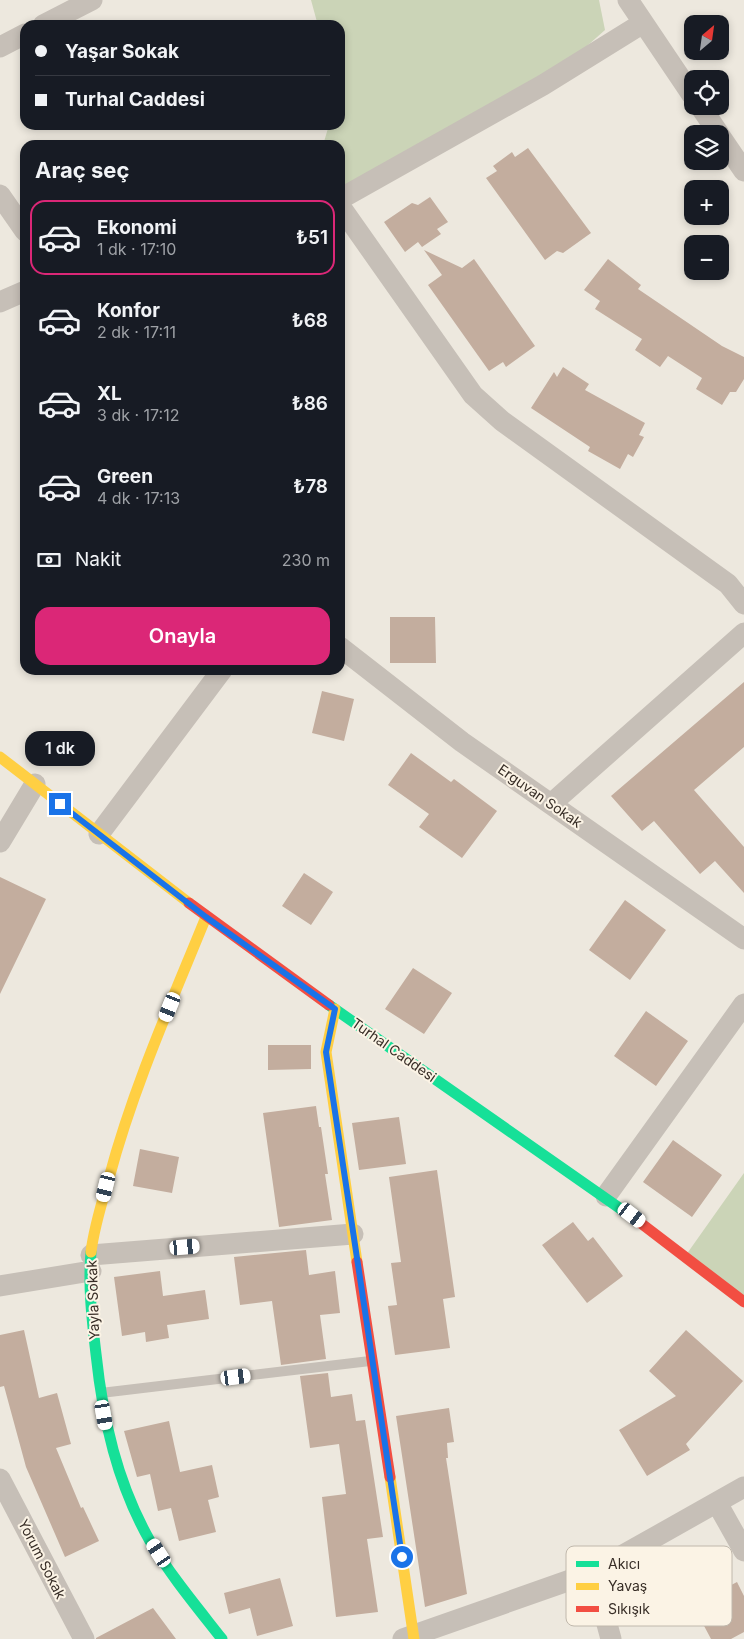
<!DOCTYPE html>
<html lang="tr">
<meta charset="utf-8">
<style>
body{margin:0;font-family:Inter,sans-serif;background:#20242c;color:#f1f3f6;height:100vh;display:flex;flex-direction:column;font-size:19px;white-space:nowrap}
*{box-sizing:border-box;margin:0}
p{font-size:16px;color:#9ea1a6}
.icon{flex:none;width:28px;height:28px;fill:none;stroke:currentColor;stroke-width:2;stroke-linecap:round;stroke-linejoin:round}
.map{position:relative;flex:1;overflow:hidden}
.details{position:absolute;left:20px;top:140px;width:325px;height:535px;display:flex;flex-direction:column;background:#171b24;border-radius:15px;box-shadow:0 2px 8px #0003}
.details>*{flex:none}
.banner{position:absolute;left:20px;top:20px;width:325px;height:110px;border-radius:15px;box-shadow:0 2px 8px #0003;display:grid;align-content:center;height:110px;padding:0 15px;background:#171b24}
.needle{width:32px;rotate:29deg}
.buttons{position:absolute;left:684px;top:15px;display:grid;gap:10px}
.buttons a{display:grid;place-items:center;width:45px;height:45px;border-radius:10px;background:#171b24;box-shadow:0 2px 8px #0003;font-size:25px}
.end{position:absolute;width:22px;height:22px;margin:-11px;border:6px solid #1a73e8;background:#fff;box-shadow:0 0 0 2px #fff}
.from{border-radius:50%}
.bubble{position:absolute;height:35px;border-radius:15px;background:#171b24;box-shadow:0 2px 8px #0003;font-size:16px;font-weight:600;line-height:35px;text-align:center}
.car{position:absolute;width:15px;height:30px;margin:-15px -8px;border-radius:6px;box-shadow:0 0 4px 1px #0007;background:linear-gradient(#fff 24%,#345 0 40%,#fff 0 76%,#345 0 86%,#fff 0)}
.banner b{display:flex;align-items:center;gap:18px;height:48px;font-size:19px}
.banner b+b{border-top:1px solid #363941}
.banner i{width:12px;height:12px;background:#f1f3f6}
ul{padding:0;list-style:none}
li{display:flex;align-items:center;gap:15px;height:75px;margin:0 10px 8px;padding:0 5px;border:2px solid transparent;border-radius:15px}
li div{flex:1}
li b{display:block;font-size:19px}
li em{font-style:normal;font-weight:600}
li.selected{border-color:#db2777}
li>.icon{width:45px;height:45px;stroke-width:1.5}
h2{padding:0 15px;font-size:22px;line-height:60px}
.pay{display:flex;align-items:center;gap:12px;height:55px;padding:0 15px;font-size:19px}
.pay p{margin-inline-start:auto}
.primary-button{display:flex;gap:10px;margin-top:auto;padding:10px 15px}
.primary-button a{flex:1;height:58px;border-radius:15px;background:#db2777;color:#fff;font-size:20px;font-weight:600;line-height:58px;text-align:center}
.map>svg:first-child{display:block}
.green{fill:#cbd4b7}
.building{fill:#c3ad9e}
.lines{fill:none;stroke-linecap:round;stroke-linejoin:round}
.lane{stroke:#c6bfb7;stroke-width:10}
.street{stroke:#c6bfb7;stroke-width:21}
.fast{stroke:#16e098;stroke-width:11}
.slow{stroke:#ffcf43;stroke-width:11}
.jam{stroke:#f24e42;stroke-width:11}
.route{stroke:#1a73e8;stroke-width:6}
.labels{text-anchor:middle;stroke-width:4;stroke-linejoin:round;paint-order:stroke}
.street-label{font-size:14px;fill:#372d26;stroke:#fbf3e5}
.key{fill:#fbf3e5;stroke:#c0b8ac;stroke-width:1}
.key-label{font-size:14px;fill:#372d26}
</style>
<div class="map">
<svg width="744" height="1639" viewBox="0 0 744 1639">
<rect width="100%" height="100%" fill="#ede8de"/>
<path class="green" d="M311 0H599L605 30 543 85 340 199V145H323L329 125H340V25H305L317 22Z
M744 1173V1302L686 1255Z"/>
<path class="building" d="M528 148 591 233 563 253 557 251 545 260 486 178 497 171 493 166 512 152 515 157Z
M430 197 448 222 437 229 441 234 422 247 418 242 405 252 384 222 412 203 418 205Z
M424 250 462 268 474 259 535 346 506 367 503 362 489 371 428 285 442 275Z
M608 259 641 285 638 289 722 346 744 357V379L736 392H730L722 405 696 389 702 378 668 356 660 367 635 350 642 339 595 309 600 301 584 290Z
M563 367 589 384 585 390 645 423 639 435 644 437 633 457 628 454 620 469 588 451 590 447 531 408 554 372 557 377Z
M390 617H435L436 663H390Z
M744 682V747L694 790 744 847V893L715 861 700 874 654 821 642 831 611 796Z
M322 691 354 699 344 741 312 733Z
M411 753 451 782 454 779 497 811 462 858 419 827 429 814 388 785Z
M304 873 333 892 311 925 282 906Z
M0 877 46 899 0 994Z
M625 900 666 930 630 980 589 950Z
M413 968 452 993 424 1034 385 1009Z
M646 1011 688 1041 656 1086 614 1056Z
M268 1045H311V1069L268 1070Z
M316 1106 319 1127H321L328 1174H325L332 1220 279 1227 263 1113Z
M399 1117 406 1164 359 1170 352 1123Z
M673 1140 722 1175 692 1217 643 1182Z
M140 1149 179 1157 172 1193 133 1186Z
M437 1170 455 1297 443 1299 450 1348 395 1355 388 1306 397 1305 391 1263 401 1262 389 1177Z
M573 1222 588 1241 593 1237 623 1276 587 1303 542 1245Z
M306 1250 309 1275 335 1271 340 1313 320 1315 326 1359 281 1365 272 1301 240 1305 234 1257Z
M160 1271 163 1296 205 1290 209 1319 167 1325 169 1338 146 1342 145 1332 122 1336 114 1277Z
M24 1330 39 1398 57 1393 71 1444 56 1448 81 1508 83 1507 99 1541 65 1557 26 1467 4 1386 0 1387V1335Z
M686 1330 743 1381 686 1444 690 1450 647 1476 619 1430 676 1396 649 1371Z
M328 1373 331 1397 352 1394 356 1421 365 1420 383 1537 367 1539 378 1612 336 1617 322 1497 346 1494 339 1444 310 1448 300 1376Z
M449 1408 454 1442 447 1443 448 1458H446L467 1594 425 1607 396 1416Z
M169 1421 180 1472 212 1465 219 1497 208 1500 216 1532 179 1541 171 1508 158 1511 150 1474 137 1477 124 1431Z
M280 1578 293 1626 257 1636 250 1608 229 1614 224 1593Z
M737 1582 744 1596V1632L731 1639H711L693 1605Z
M153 1608 176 1639H96V1638Z"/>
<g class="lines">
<path class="lane" d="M101 1393 370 1361"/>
<path class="street" d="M628 0 692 95
M43 25 92 0
M0 47 25 34
M700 106 719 134
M720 136 744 171
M0 195 25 231
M340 199 543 85 643 23
M340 206 473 395 502 421 728 584 744 604
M0 302 25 291
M340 647 462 742 744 939
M551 804 744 633
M99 834 222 670
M0 842 35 784
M606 1196 744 1004
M91 1255 353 1234
M0 1286 91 1271
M0 1479 84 1639
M717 1503 744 1551
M593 1572 611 1639
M403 1639 593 1572 744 1487"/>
<path class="fast" d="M329 1005 638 1221
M91 1252C88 1286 92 1320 96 1354 103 1420 117 1483 150 1541 171 1576 197 1607 222 1639"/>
<path class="slow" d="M0 757 189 903
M335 1009 326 1052 357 1262
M91 1252C94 1227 102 1202 109 1178 133 1088 171 1003 206 917
M390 1477 414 1639"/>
<path class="jam" d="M189 903 329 1005
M638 1221 744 1302
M357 1262 390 1477"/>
</g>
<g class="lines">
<path class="route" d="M60 804 206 917 335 1009 326 1052 402 1557"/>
</g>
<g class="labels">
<g class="street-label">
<text transform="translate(540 796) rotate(35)" y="5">Erguvan Sokak</text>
<text transform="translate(394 1050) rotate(35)" y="5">Turhal Caddesi</text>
<text transform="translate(93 1300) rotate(-92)" y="5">Yayla Sokak</text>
<text transform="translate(42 1559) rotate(63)" y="5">Yorum Sokak</text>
</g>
</g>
<rect x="566" y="1546" width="166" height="80" rx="8" class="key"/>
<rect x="576" y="1561" width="23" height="6" fill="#16e098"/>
<rect x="576" y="1583" width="23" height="7" fill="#ffcf43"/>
<rect x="576" y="1606" width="23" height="6" fill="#f24e42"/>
<g class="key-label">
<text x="608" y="1569">Akıcı</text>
<text x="608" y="1591">Yavaş</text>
<text x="608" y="1614">Sıkışık</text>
</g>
</svg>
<div class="buttons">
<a><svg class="needle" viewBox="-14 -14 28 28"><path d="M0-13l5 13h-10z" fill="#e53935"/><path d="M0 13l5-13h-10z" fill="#9ea1a6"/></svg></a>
<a><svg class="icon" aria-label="locate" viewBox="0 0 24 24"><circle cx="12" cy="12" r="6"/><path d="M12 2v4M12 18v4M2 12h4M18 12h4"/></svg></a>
<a><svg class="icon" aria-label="layers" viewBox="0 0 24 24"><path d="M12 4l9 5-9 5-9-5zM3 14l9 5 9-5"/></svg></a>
<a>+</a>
<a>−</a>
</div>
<i class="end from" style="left:402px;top:1557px"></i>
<i class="end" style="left:60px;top:804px"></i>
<div class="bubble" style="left:25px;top:731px;width:70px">1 dk</div>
<i class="car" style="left:170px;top:1007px;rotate:202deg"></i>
<i class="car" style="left:106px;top:1187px;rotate:194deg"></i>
<i class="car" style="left:632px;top:1215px;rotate:127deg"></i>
<i class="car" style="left:185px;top:1247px;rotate:85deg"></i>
<i class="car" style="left:236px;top:1377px;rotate:83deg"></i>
<i class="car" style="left:104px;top:1415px;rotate:170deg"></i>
<i class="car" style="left:159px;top:1553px;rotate:327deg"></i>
<div class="banner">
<b><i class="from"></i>Yaşar Sokak</b>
<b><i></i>Turhal Caddesi</b>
</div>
<section class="details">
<h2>Araç seç</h2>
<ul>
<li class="selected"><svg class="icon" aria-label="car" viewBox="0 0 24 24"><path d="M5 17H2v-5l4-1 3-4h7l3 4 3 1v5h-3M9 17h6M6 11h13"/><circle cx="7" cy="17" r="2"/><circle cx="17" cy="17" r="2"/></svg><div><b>Ekonomi</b><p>1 dk · 17:10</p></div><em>₺51</em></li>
<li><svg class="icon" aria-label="car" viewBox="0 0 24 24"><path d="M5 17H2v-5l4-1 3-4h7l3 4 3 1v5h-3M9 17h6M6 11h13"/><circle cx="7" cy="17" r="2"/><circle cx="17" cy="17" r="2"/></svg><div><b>Konfor</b><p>2 dk · 17:11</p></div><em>₺68</em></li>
<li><svg class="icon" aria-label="car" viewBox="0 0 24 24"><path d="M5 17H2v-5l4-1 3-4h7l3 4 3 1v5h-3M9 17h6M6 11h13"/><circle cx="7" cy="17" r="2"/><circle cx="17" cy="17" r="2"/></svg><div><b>XL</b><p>3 dk · 17:12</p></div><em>₺86</em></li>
<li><svg class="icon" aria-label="car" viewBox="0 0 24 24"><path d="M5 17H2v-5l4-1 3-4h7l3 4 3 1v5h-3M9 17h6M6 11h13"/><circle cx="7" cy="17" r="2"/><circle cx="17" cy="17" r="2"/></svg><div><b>Green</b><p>4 dk · 17:13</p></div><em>₺78</em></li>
</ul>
<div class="pay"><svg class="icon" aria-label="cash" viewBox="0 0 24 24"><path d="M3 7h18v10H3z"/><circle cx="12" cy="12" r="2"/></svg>Nakit<p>230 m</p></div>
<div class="primary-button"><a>Onayla</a></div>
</section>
</div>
